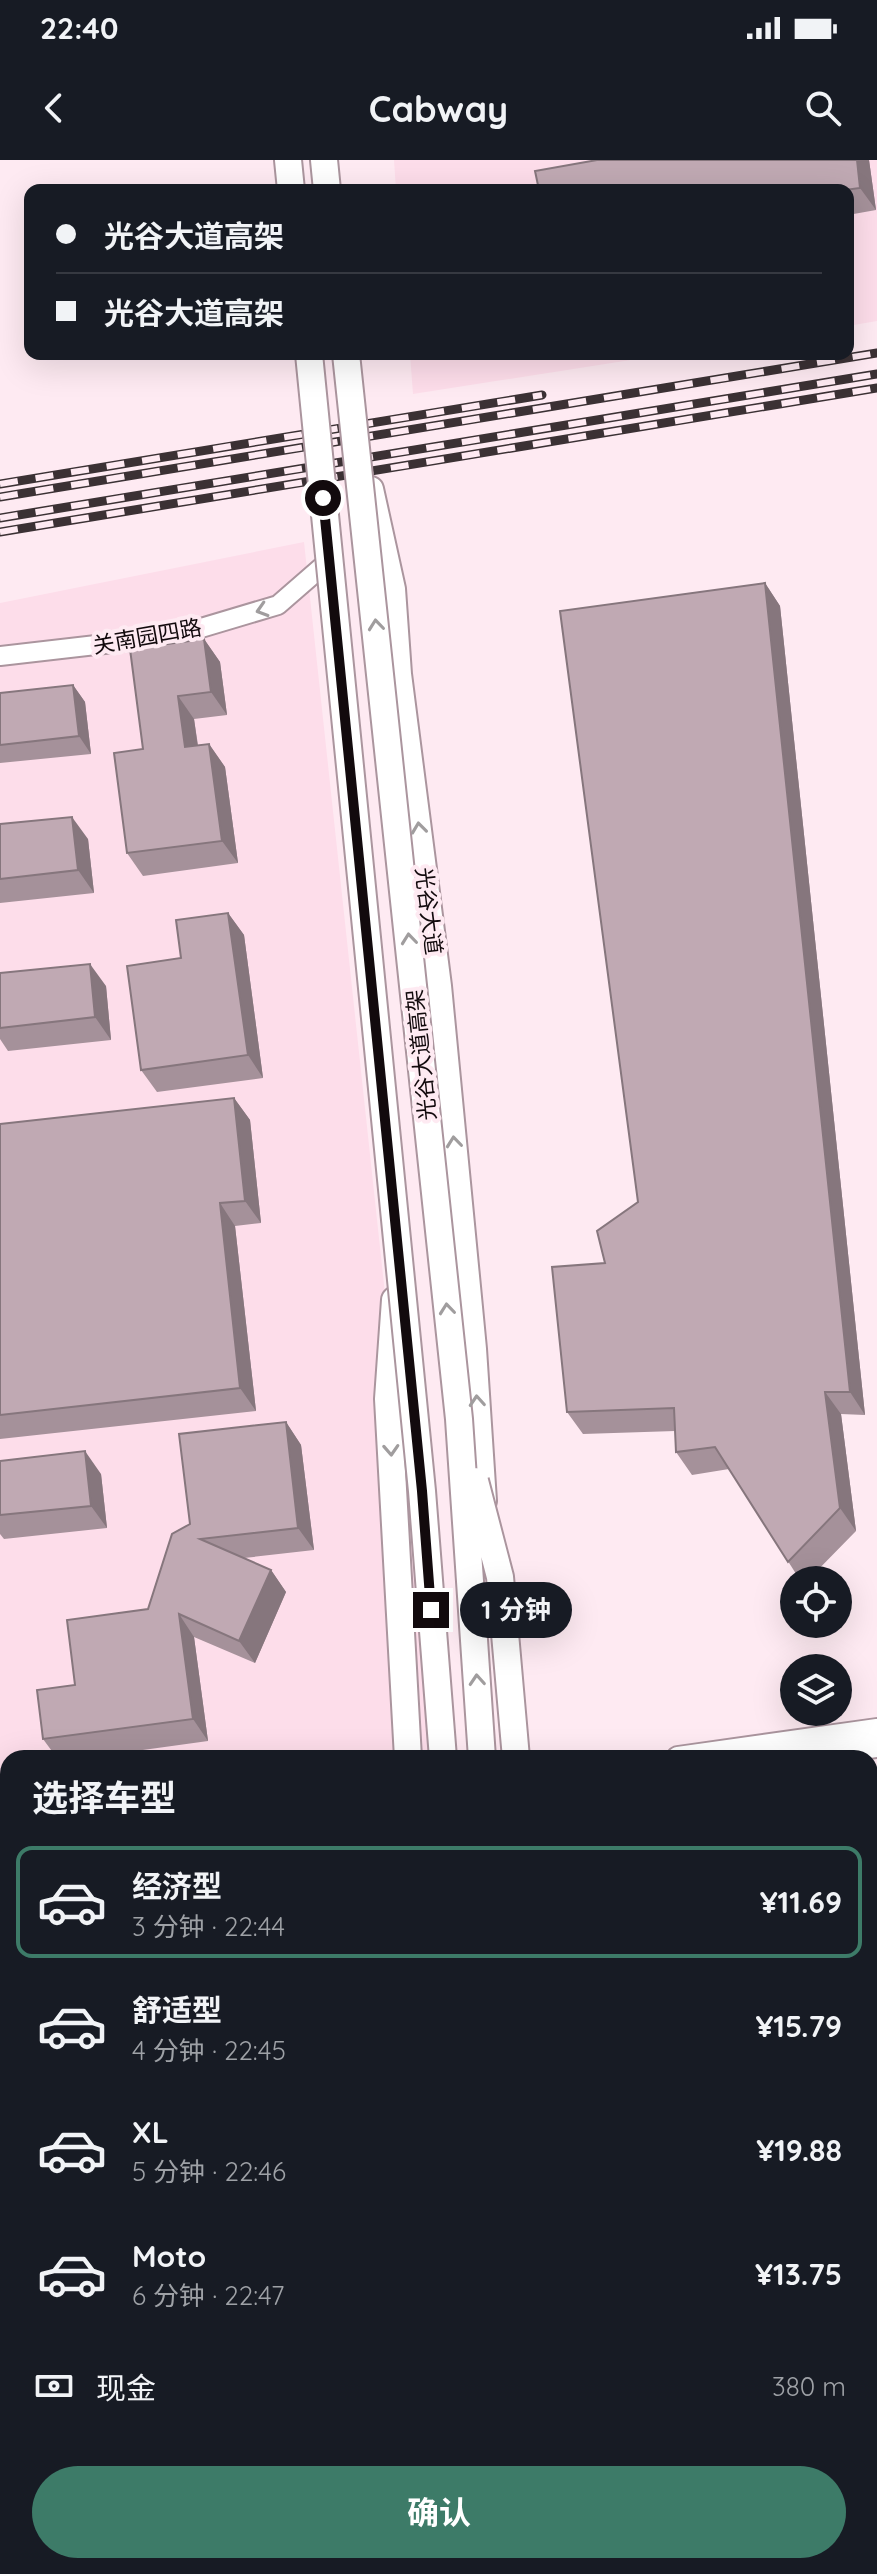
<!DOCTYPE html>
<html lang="zh">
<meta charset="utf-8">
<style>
body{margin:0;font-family:Quicksand,"Noto Sans SC",sans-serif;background:#20242c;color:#f1f3f6;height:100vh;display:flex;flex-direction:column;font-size:30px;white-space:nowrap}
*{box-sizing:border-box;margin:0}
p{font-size:26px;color:#9ea1a6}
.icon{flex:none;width:44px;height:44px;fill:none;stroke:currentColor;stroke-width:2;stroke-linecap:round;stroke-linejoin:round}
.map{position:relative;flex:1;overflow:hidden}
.panel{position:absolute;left:0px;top:1590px;width:878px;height:824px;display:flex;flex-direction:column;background:#171b24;border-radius:24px 24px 0 0;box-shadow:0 8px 32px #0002}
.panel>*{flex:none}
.banner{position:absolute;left:24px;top:24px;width:830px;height:176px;border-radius:16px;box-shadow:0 8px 32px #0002;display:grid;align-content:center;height:176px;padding:0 32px;background:#171b24}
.fabs{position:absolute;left:780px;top:1406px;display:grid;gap:16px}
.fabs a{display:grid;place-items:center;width:72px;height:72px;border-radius:50%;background:#171b24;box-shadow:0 8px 32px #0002;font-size:40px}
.end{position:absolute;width:36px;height:36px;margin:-18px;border:10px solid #120a0d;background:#fff;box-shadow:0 0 0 4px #fff}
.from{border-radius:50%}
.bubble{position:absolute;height:56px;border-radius:28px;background:#171b24;box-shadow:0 8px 32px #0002;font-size:26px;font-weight:700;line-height:56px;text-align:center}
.banner b{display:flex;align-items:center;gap:28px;height:76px;font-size:30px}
.banner b+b{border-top:2px solid #363941}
.banner i{width:20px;height:20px;background:#f1f3f6}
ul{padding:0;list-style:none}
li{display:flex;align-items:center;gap:24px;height:112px;margin:0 16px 12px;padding:0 16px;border:4px solid transparent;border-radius:16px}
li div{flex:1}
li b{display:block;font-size:30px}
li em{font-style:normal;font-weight:700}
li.current{border-color:#3d7b68}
li>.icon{width:72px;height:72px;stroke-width:1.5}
h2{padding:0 32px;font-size:36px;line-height:96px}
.pay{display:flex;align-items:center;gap:20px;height:88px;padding:0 32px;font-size:30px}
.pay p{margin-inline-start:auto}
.primary-button{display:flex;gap:16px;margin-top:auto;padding:16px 32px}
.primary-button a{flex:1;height:92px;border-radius:48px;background:#3d7b68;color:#fff;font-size:32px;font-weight:700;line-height:92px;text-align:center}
.status{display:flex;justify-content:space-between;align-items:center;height:56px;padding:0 40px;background:#171b24;direction:ltr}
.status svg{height:22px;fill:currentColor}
header{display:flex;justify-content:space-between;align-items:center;height:104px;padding:0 32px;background:#171b24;font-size:36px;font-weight:700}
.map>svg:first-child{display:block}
.built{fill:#fdddea}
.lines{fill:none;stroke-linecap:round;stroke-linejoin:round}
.minor-casing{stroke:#ab959e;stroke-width:20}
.tertiary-casing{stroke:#ab959e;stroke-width:22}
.secondary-casing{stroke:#ab959e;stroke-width:26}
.primary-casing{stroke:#ab959e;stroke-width:28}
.trunk-casing{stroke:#ab959e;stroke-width:30}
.minor{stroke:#fff;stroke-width:16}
.tertiary{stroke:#fff;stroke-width:18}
.secondary{stroke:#fff;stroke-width:22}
.primary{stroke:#fff;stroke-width:24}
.trunk{stroke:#fff;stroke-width:26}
.rail-casing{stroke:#3b3134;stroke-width:9}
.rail{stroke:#feeaf2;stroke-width:6;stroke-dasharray:18;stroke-linecap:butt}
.trunk-bridge-casing{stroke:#ab959e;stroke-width:30;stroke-linecap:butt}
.trunk-bridge{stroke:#fff;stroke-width:26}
.wall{fill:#a5919a}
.shaded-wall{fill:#86767d}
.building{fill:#c0a9b3;stroke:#86767d;stroke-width:2}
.oneway{stroke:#a09d9e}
.route{stroke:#120a0d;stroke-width:10}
.labels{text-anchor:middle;stroke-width:8;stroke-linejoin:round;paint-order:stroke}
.street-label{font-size:22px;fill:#120a0d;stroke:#feeaf2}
</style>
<div class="status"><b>22:40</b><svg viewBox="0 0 49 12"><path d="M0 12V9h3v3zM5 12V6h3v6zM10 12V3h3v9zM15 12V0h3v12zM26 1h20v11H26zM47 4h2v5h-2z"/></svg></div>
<header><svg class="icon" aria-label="back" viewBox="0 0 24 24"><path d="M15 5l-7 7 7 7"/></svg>Cabway<svg class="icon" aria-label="search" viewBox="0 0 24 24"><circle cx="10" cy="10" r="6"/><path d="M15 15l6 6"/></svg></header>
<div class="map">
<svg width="877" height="2414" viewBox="0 0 877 2414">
<rect width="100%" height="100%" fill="#feeaf2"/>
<path class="built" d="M394 0H877V161L848 166V30H396Z
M410 194H669L413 234Z
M304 382 435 1598H8V1674L0 1675V443Z"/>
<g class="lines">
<defs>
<path id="minor" d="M0 1702 8 1701"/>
<path id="tertiary" d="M0 496 174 476 278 445 324 405"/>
<path id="secondary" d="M678 1598 877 1570
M791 1598 876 1586"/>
<path id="primary" d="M371 329 393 429 399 514 439 826 474 1189 484 1341
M451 2414 452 2406
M515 2414V2406"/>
<path id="trunk" d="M288 0 291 30
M324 0 327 30
M395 1140 388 1239 408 1598
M466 2406V2414
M501 2406V2414"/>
</defs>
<use href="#minor" class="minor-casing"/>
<use href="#tertiary" class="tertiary-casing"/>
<use href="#secondary" class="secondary-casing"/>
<use href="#primary" class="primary-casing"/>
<use href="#trunk" class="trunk-casing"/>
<use href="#minor" class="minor"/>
<use href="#tertiary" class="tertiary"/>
<use href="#secondary" class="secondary"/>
<use href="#primary" class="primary"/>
<use href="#trunk" class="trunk"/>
<defs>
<path id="rail" d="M0 324 542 235
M0 337 877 193
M0 358 877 214
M0 372 877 228"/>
</defs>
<use href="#rail" class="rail-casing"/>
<use href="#rail" class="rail"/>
<defs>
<path id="trunk-bridge" d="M309 194 422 1331 443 1598
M346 194 459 1259 482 1598
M475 1321 500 1417 516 1598"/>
</defs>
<use href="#trunk-bridge" class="trunk-bridge-casing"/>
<use href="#trunk-bridge" class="trunk-bridge"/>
</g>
<path class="wall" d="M869 0 876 50 848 55V30Z
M765 423 780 446 865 1255 841 1254 856 1371 808 1420H800L729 1309 692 1315 676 1292 675 1271 583 1274 567 1252 638 1042Z
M204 479 220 502 227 555 194 559 198 585 209 584 225 607 238 703 143 716 127 693 143 589Z
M73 525 85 542 91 594 0 603V533Z
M0 664 88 679 94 733 0 743Z
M228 753 244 775 263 918 157 932 141 910 181 798Z
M0 813 106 826 111 880 8 891 0 879Z
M234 938 250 960 261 1063 235 1066 256 1251 0 1279V964Z
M286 1262 301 1285 314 1390 244 1398 271 1410 286 1432 255 1503 194 1477 208 1581 85 1598H57L43 1579 75 1525 148 1449 190 1364Z
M0 1301 101 1314 107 1368 4 1379 0 1374Z
M0 1836H8V2010H0Z
M877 1965V2175L870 2176V1966Z
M0 2047H8V2222H0Z
M877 2203V2328L870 2329V2204Z
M0 2246H8V2344H4L0 2338Z"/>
<path class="shaded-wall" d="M857 0H869L876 50 860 28Z
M765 423 780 446 865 1255 850 1232Z
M204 479 220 502 227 555 211 532Z
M73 525 85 542 91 594 79 576Z
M178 536 194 559 201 610 185 587Z
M209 584 225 607 238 703 222 681Z
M72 657 88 679 94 733 78 710Z
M228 753 244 775 263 918 248 895Z
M90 804 106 826 111 880 95 857Z
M234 938 250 960 261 1063 245 1041Z
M220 1043 235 1066 256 1251 240 1228Z
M825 1232 841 1254 856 1371 840 1348Z
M286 1262 301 1285 314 1390 298 1368Z
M85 1291 101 1314 107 1368 91 1346Z
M271 1410 286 1432 255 1503 239 1481Z
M179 1454 194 1477 208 1581 193 1559Z
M293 2406H305V2414H293Z"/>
<path class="building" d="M597 0H857L860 28 845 30H539L535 11Z
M765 423 850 1232H825L840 1348 788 1402 715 1287 676 1292 674 1248 567 1252 552 1107 605 1103 597 1071 638 1042 560 451Z
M204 479 211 532 178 536 185 587 209 584 222 681 127 693 114 593 143 589 130 489Z
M73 525 79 576 0 585V533Z
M72 657 78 710 0 719V664Z
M228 753 248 895 141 910 127 806 181 798 176 760Z
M90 804 95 857 0 868V813Z
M234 938 245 1041 220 1043 240 1228 0 1255V964Z
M286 1262 298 1368 200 1379 271 1410 239 1481 179 1454 193 1559 43 1579 37 1530 75 1525 67 1460 148 1449 172 1374 190 1364 179 1274Z
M85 1291 91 1346 0 1355V1301Z
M0 1836H8V1988H0Z
M877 1965V2150L870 2151V1966Z
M0 2047H8V2200H0Z
M877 2203V2303L870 2304V2204Z
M0 2246H8V2327H0Z
M0 2354H8V2406H293V2414H0Z
M870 2363H877V2414H817V2406H870Z"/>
<defs><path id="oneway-chevron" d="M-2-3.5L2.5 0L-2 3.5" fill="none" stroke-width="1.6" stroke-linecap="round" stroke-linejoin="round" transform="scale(2)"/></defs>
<g class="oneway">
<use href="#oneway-chevron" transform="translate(262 450) rotate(163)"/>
<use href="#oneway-chevron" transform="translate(376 465) rotate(-96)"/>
<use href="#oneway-chevron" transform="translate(419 668) rotate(-97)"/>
<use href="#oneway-chevron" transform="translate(409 779) rotate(-96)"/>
<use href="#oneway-chevron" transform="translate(454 982) rotate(-96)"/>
<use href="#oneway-chevron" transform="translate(447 1149) rotate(-96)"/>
<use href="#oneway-chevron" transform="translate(477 1241) rotate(-94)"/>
<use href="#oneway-chevron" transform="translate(391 1290) rotate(87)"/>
<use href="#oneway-chevron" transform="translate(477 1520) rotate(-94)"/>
</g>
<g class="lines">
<path class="route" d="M323 338 422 1331 431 1450"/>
</g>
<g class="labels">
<g class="street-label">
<text transform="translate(147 476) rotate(-10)" y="8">关南园四路</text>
<text transform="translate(429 751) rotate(83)" y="8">光谷大道</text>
<text transform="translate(421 895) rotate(-96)" y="8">光谷大道高架</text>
</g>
</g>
</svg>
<div class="fabs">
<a><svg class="icon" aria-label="locate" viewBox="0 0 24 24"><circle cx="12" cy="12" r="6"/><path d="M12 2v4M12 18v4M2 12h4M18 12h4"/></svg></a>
<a><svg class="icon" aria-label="layers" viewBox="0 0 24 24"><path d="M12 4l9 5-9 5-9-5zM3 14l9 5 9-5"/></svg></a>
</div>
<i class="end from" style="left:323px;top:338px"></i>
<i class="end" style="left:431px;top:1450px"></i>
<div class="bubble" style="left:460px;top:1422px;width:112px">1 分钟</div>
<div class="banner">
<b><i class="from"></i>光谷大道高架</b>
<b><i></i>光谷大道高架</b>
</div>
<section class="panel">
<h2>选择车型</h2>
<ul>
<li class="current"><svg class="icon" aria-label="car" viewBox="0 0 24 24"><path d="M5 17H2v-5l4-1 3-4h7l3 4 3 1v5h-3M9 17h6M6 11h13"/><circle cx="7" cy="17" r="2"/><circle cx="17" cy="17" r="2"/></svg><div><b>经济型</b><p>3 分钟 · 22:44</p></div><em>¥11.69</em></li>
<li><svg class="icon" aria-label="car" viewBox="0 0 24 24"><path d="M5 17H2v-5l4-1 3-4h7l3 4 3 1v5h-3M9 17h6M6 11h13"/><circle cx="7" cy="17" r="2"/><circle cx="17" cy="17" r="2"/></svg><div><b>舒适型</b><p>4 分钟 · 22:45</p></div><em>¥15.79</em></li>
<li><svg class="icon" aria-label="car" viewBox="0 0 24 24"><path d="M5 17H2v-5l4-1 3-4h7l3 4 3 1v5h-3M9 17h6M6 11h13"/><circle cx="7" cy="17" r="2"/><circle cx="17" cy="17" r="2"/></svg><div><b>XL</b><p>5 分钟 · 22:46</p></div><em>¥19.88</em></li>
<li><svg class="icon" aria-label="car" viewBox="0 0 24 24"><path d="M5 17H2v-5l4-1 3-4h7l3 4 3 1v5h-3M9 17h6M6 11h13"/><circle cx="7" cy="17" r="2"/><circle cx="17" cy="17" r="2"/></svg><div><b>Moto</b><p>6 分钟 · 22:47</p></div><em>¥13.75</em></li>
</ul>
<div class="pay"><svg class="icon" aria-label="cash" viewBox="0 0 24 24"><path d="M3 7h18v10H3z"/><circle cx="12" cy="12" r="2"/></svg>现金<p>380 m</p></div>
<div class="primary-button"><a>确认</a></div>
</section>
</div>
